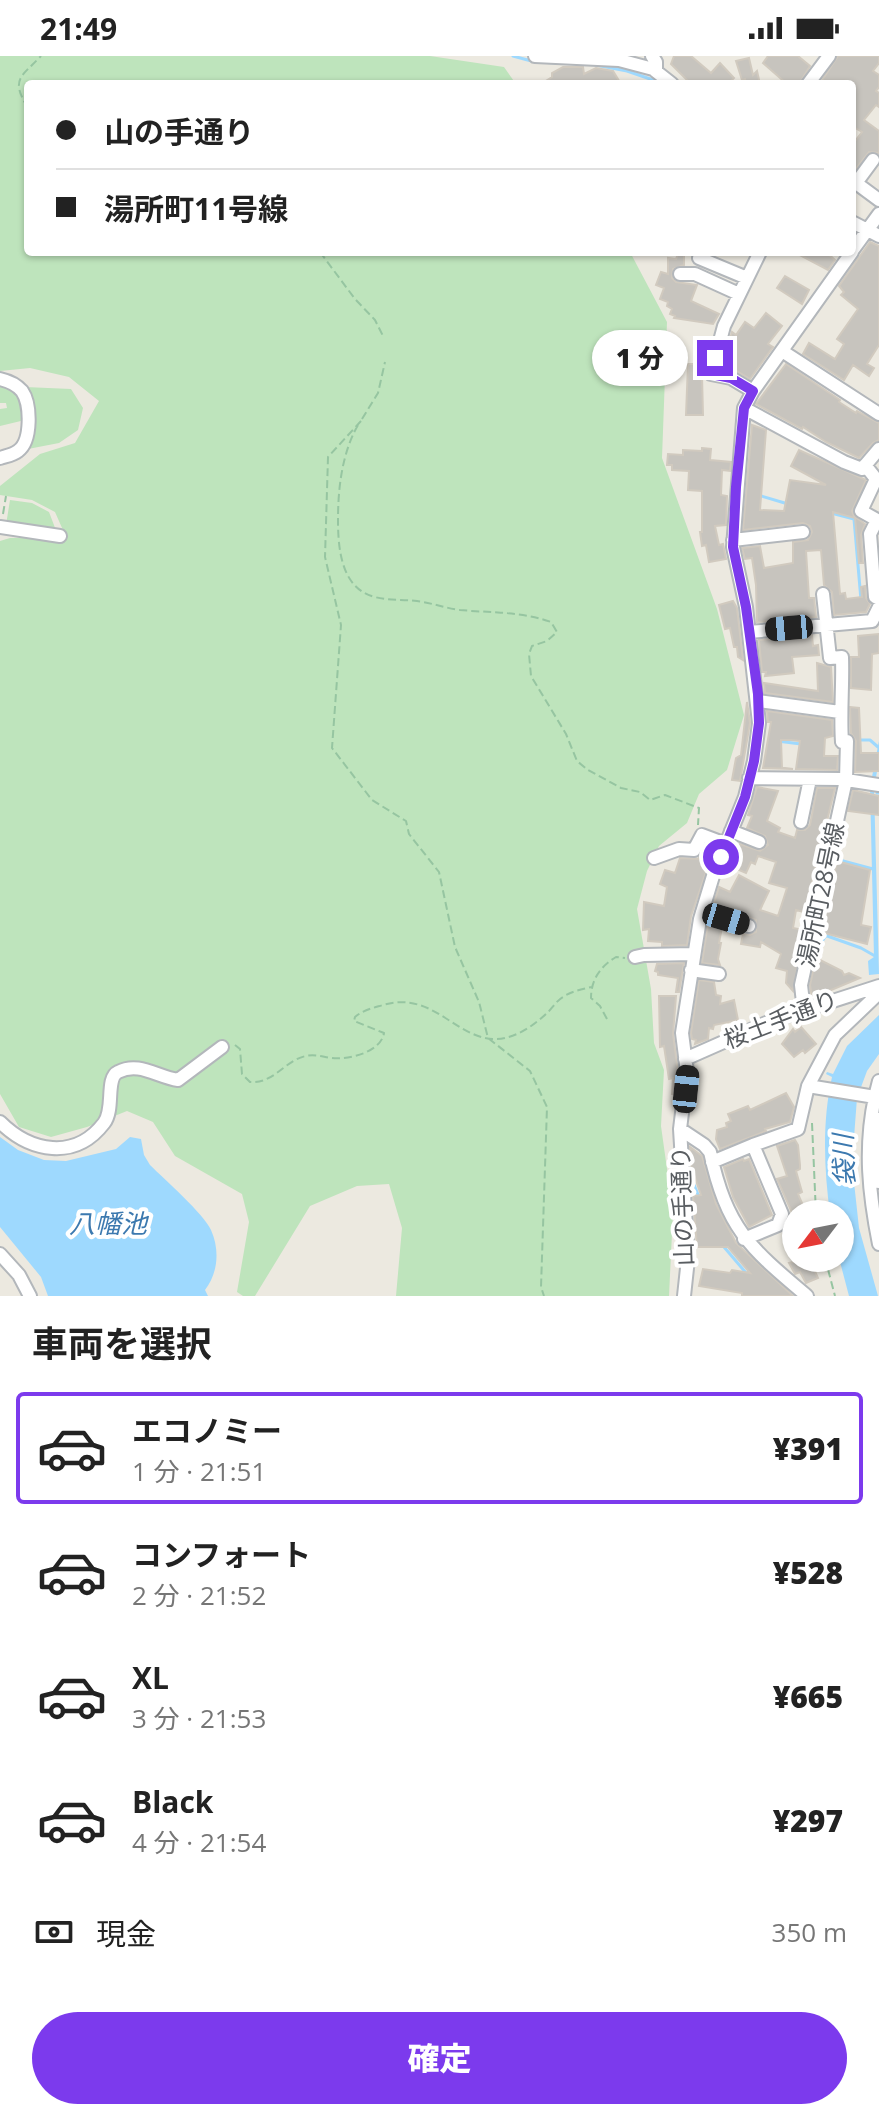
<!DOCTYPE html>
<html lang="ja">
<meta charset="utf-8">
<style>
body{margin:0;font-family:"Open Sans","Noto Sans JP",sans-serif;background:#f2f2f2;color:#222;height:100vh;display:flex;flex-direction:column;font-size:30px;white-space:nowrap}
*{box-sizing:border-box;margin:0}
p{font-size:26px;color:#767676}
.icon{flex:none;width:44px;height:44px;fill:none;stroke:currentColor;stroke-width:2;stroke-linecap:round;stroke-linejoin:round}
.map{position:relative;height:1240px;overflow:hidden}
.side{display:flex;flex-direction:column;background:#fff;flex:1}
.side>*{flex:none}
.guide{position:absolute;left:24px;top:24px;width:832px;height:176px;border-radius:8px;box-shadow:0 2px 6px #0004;display:grid;align-content:center;height:176px;padding:0 32px;background:#fff}
.needle{width:52px;rotate:238deg}
.tools{position:absolute;left:782px;top:1144px;display:grid;gap:16px}
.tools a{display:grid;place-items:center;width:72px;height:72px;border-radius:50%;background:#fff;box-shadow:0 2px 6px #0004;font-size:40px}
.end{position:absolute;width:36px;height:36px;margin:-18px;border:10px solid #7c3aed;background:#fff;box-shadow:0 0 0 4px #fff}
.from{border-radius:50%}
.bubble{position:absolute;height:56px;border-radius:28px;background:#fff;box-shadow:0 2px 6px #0004;font-size:26px;font-weight:800;line-height:56px;text-align:center}
.car{position:absolute;width:24px;height:48px;margin:-24px -12px;border-radius:10px;box-shadow:0 0 6px 2px #0007;background:linear-gradient(#222 24%,#8ab4d8 0 40%,#222 0 76%,#8ab4d8 0 86%,#222 0)}
.guide b{display:flex;align-items:center;gap:28px;height:76px;font-size:30px}
.guide b+b{border-top:2px solid #e0e0e0}
.guide i{width:20px;height:20px;background:#222}
ul{padding:0;list-style:none}
li{display:flex;align-items:center;gap:24px;height:112px;margin:0 16px 12px;padding:0 16px;border:4px solid transparent;border-radius:8px}
li div{flex:1}
li b{display:block;font-size:30px}
li em{font-style:normal;font-weight:800}
li.selected{border-color:#7c3aed}
li>.icon{width:72px;height:72px;stroke-width:1.5}
h2{padding:0 32px;font-size:36px;line-height:96px}
.pay{display:flex;align-items:center;gap:20px;height:88px;padding:0 32px;font-size:30px}
.pay p{margin-inline-start:auto}
.action{display:flex;gap:16px;margin-top:auto;padding:16px 32px}
.action a{flex:1;height:92px;border-radius:48px;background:#7c3aed;color:#fff;font-size:32px;font-weight:800;line-height:92px;text-align:center}
.status{display:flex;justify-content:space-between;align-items:center;height:56px;padding:0 40px;background:#fff;direction:ltr}
.status svg{height:22px;fill:currentColor}
.map>svg:first-child{display:block}
.green{fill:#bee4bc}
.water{fill:#9ed9fe}
.lines{fill:none;stroke-linecap:round;stroke-linejoin:round}
.stream{stroke:#9ed9fe;stroke-width:3}
.building{fill:#c7c4be;stroke:#d1cabf;stroke-width:2}
.minor-casing{stroke:#b3b7bb;stroke-width:16}
.path{stroke:#96c5a1;stroke-width:2;stroke-dasharray:8 4;stroke-linecap:butt}
.minor{stroke:#fff;stroke-width:12}
.route{stroke:#7c3aed;stroke-width:10}
.labels{text-anchor:middle;stroke-width:8;stroke-linejoin:round;paint-order:stroke}
.street-label{font-size:24px;fill:#595d61;stroke:#fff}
.water-label{font-size:26px;font-style:italic;fill:#3c79af;stroke:#fff}
</style>
<div class="status"><b>21:49</b><svg viewBox="0 0 49 12"><path d="M0 12V9h3v3zM5 12V6h3v6zM10 12V3h3v9zM15 12V0h3v12zM26 1h20v11H26zM47 4h2v5h-2z"/></svg></div>
<div class="map">
<svg width="879" height="1240" viewBox="0 0 879 1240">
<rect width="100%" height="100%" fill="#ece9e0"/>
<path class="green" d="M0 0H430L504 11 516 28H28V196H630L667 266 662 402 717 553 744 659 727 714 699 738 687 767 659 790 647 815 637 853 651 933 654 987 664 1014 661 1070 673 1156 669 1240H396L402 1172 389 1128 357 1130 310 1150 255 1240H243L237 1236 249 1166 242 1138 175 1100 153 1066 127 1055 87 1071 51 1081 19 1071 0 1038V485L10 482 66 481 55 456 32 444 0 439V430L40 398 75 387 99 345 69 321 30 312 0 315Z
M0 326C20 330 22 347 25 364L0 370V353L7 352 6 347H0Z
M25 331 71 333 83 352 78 374 59 387 28 393Z
M10 444 32 447 49 456 57 477 6 469Z"/>
<path class="water" d="M879 685V704L874 733 879 918 869 919 868 905 874 901 870 731Z
M879 959V998L867 1015 857 1042 852 1108 859 1172 878 1240H849L839 1202 840 1158H830C824 1113 822 1066 832 1021L826 1018 827 1016 833 1018 847 990Z
M0 1081 18 1094 44 1104 66 1105 116 1093 130 1081 141 1083 144 1099 150 1109C164 1123 204 1158 211 1174 220 1194 218 1217 205 1234L208 1240H48L41 1221 0 1171Z"/>
<g class="lines">
<path class="stream" d="M513 0 535 6 584 8
M596 9 627 15 662 27
M758 439 788 448
M831 457 854 463 861 544
M860 684H870L878 691
M777 685 801 688
M877 737H879
M832 802 873 813
M816 876 861 892 875 900
M814 897 825 881
M687 1094 690 1119 699 1141
M724 1191 747 1218"/>
</g>
<path class="building" d="M674 0H691L711 17 720 7 734 22 728 28H691L671 8Z
M768 0H798L810 10 799 28H787L763 7Z
M838 0H879V7L873 15 879 19V31L876 35 879 37V51L876 49 864 64 879 75V97L869 96 854 115 852 89 862 76 852 70V28L821 26Z
M749 2 753 19 757 15 760 28H746L745 23 742 24 736 5Z
M563 11H583L584 18 596 12 613 15 621 28H541L552 21V17Z
M870 186 879 190V289L867 308 874 312 869 320 853 309 844 324 803 298 809 287 835 303 844 288 837 283 858 253 841 239 844 236 839 230Z
M679 196H684V209L673 213 672 222 676 226 697 229 691 245 719 258 713 268 674 262 675 260 670 258 672 253 667 250 668 246 660 243 664 232 656 229 661 216 668 218V202L676 203Z
M794 196H826L835 204 828 214Z
M785 220 809 234 802 248 777 232Z
M766 257 782 270 768 288 773 291 750 323 735 314 722 311 732 276 736 279 745 266 754 272Z
M688 308H704L702 319 703 359H686Z
M786 308 840 344 839 346 856 357 857 355 879 367V384L873 387 859 402 826 386 803 371 802 373 756 348Z
M752 369 766 374 760 454 784 455 790 424 826 429 791 410 799 394 866 424 852 455 854 460 865 468 861 479 863 507H859L855 462 833 456 840 538 845 537 846 543 862 541 861 531 865 530 866 542 870 548 866 556 834 559 832 536 824 529 821 494 806 495 809 542H814L816 561 757 566 756 529 752 502 745 503 742 492 760 490 764 512 793 507V486L808 484 812 476 810 470 803 467 743 474Z
M702 392 711 393 710 404 731 406 730 415 722 414 721 439 727 440 726 469 715 470 719 489 723 488 726 503 709 506 706 489 702 490 700 476H702V435L688 434 689 415 672 414V409H667L668 398 683 399V394L702 395Z
M733 545 737 552 743 604 738 601 737 591H734L730 572 725 573 719 549Z
M879 578V597L872 598 871 634 851 632V601H859L858 580Z
M812 579 813 590 818 589 819 599 792 601 794 617 765 620 766 616H762L759 584Z
M817 607 831 611 833 646 765 637 764 627 818 635Z
M747 646 750 667 740 725 732 724 736 702 741 699Z
M850 651 859 652 861 697H879V715L855 716 856 685 851 677Z
M767 655 832 664 833 680 825 682 824 700H838L837 714 796 713 800 685 791 684H781L782 712 793 713 763 712 771 666H768Z
M757 731 778 735 767 765 780 772 778 776 795 782 797 774H805L810 769 817 732H835L806 850 804 856 796 854 793 872 804 874 793 935 786 927 787 915 776 912 781 898 761 886 760 891 741 888 743 878 750 879 756 876V864L713 850 719 831 730 836 739 819 769 835 760 854 778 860 787 832 769 827 776 806 758 800 755 808 751 806 746 817 727 809 734 791 738 793 740 788 760 795 768 789 765 780 747 772 752 760 748 759Z
M853 734 879 740V759L848 755Z
M706 790 714 793 691 860 687 889 662 890V886L648 885 649 873 643 874 644 846 664 850 667 831 660 828 665 814 675 817 680 802 698 803Z
M837 805 870 814 861 869 871 871 867 888 824 877 821 881Z
M708 867 722 871 719 887H721L718 903 720 909 702 907Z
M816 902 842 915 844 919 849 917 860 922 812 942 810 929Z
M684 907 679 936H676L678 922 658 919V916L655 915 657 908Z
M699 924 714 926 716 939 721 940 720 948 734 944 738 964 714 969 713 973 709 972 708 983 695 988 696 984 692 983 691 977Z
M659 940H676L673 978 678 1016 675 1038H672L673 1022 669 1023 664 990 660 991Z
M801 971 816 988 805 997 803 994 794 1001 782 988 793 973 795 976Z
M786 1037 794 1051 790 1066 765 1073 766 1075 720 1093 716 1083 717 1074 727 1071 726 1067 731 1065 728 1058 748 1050 750 1054Z
M795 1084 798 1089 800 1109V1113L796 1115 802 1136 798 1138 805 1154 793 1159 777 1123 787 1120 777 1090Z
M690 1091 702 1100 716 1148 736 1187 793 1240H742V1237L699 1230 703 1213 730 1217 732 1214 750 1217 728 1191H697L693 1140 701 1139 691 1110Z
M743 1103 744 1105 749 1103 772 1159 749 1171 733 1141 724 1111Z
M809 1202 818 1222 806 1227 800 1216 795 1218 789 1207Z"/>
<g class="lines">
<defs>
<path id="minor" d="M535 0 619 4 653 13 672 28
M652 0 656 6V15
M808 28 829 0
M852 124 879 144
M856 127 873 104
M852 166 879 180
M852 195 879 158
M699 202 747 222
M680 218H695L739 238
M782 295 879 358
M0 323C9 325 16 328 22 335 31 348 32 385 18 395 13 399 6 400 0 402
M753 335 731 322 711 318 724 270 760 196
M744 352 844 406 862 413 879 393
M865 409 876 423 861 455 879 465
M877 464 870 478 875 541 879 543
M0 471 60 480
M733 484 803 476
M749 576 872 565 879 551
M758 645 840 656
M749 722 840 723 879 729
M801 766 810 723
M731 775 759 786
M654 802 679 793 694 794 702 779 726 788
M702 856 749 870
M635 901 644 899 693 898
M691 914 719 918
M879 937 835 979 808 1030 875 1041C864 1092 869 1138 879 1188
M804 955 801 929 846 724 847 685 842 686C840 657 843 629 842 601L830 602 823 538
M685 1003 771 965 879 930
M879 1025 875 1041H879
M879 1063 877 1083 879 1126
M0 1066C30 1096 75 1105 104 1067 115 1053 105 1022 118 1016 139 1005 157 1021 178 1024L222 991
M680 1073 704 1089 710 1096C727 1173 749 1191 807 1240
M753 1089 798 1073 808 1030
M712 1106 753 1089 782 1158 778 1169 744 1183
M0 1198 19 1219 30 1240
M684 1240 688 1203 680 1073 687 1016 682 977 700 863 713 820 745 741 754 705 759 667 746 551 733 491 744 352 753 335 852 196"/>
</defs>
<use href="#minor" class="minor-casing"/>
<path class="path" d="M28 52C10 23 21 21 41 0
M320 196 355 243 375 264 383 280
M362 363 378 337 385 306
M361 365 328 401 325 501 341 569 332 692 372 744 406 765 409 778 439 816 455 891 479 946 488 982 530 1015 547 1051 541 1231 544 1240
M358 369C342 397 338 432 338 464 338 492 341 533 375 541 389 545 403 543 417 545 432 547 445 552 460 554 491 557 520 555 551 566L557 576 547 585 532 590 529 598 531 620 566 678 577 705 588 714 621 732 640 736 650 744 665 739 699 752 698 769
M3 458 6 440
M607 963 600 950 591 942C591 923 601 910 616 901L625 902
M235 989 240 993 242 1018 250 1026C274 1028 285 1004 306 1000 315 998 323 1001 332 1002 349 1004 381 996 384 977L354 965 355 961C363 954 373 952 383 949 434 934 455 984 497 983 516 982 533 970 546 958 552 953 556 945 563 941 572 935 582 933 592 931
M812 1067 816 1158
M825 1202 835 1240"/>
<use href="#minor" class="minor"/>
</g>
<g class="lines">
<path class="route" d="M715 302 711 318 731 322 753 335 744 352 736 431 733 491 746 551 758 638 759 667 754 705 745 741 721 801"/>
</g>
<g class="labels">
<g class="street-label">
<text transform="translate(821 839) rotate(-78)" y="8">湯所町28号線</text>
<text transform="translate(781 964) rotate(-21)" y="8">桜土手通り</text>
<text transform="translate(683 1150) rotate(-92)" y="8">山の手通り</text>
</g>
<g class="water-label">
<text transform="translate(844 1104) rotate(-92)" y="9">袋川</text>
<text x="108" y="1177">八幡池</text>
</g>
</g>
</svg>
<div class="tools">
<a><svg class="needle" viewBox="-14 -14 28 28"><path d="M0-13l5 13h-10z" fill="#e53935"/><path d="M0 13l5-13h-10z" fill="#767676"/></svg></a>
</div>
<i class="end from" style="left:721px;top:801px"></i>
<i class="end" style="left:715px;top:302px"></i>
<div class="bubble" style="left:592px;top:274px;width:96px">1 分</div>
<i class="car" style="left:789px;top:572px;rotate:265deg"></i>
<i class="car" style="left:726px;top:863px;rotate:107deg"></i>
<i class="car" style="left:686px;top:1033px;rotate:6deg"></i>
<div class="guide">
<b><i class="from"></i>山の手通り</b>
<b><i></i>湯所町11号線</b>
</div>
</div>
<section class="side">
<h2>車両を選択</h2>
<ul>
<li class="selected"><svg class="icon" aria-label="car" viewBox="0 0 24 24"><path d="M5 17H2v-5l4-1 3-4h7l3 4 3 1v5h-3M9 17h6M6 11h13"/><circle cx="7" cy="17" r="2"/><circle cx="17" cy="17" r="2"/></svg><div><b>エコノミー</b><p>1 分 · 21:51</p></div><em>¥391</em></li>
<li><svg class="icon" aria-label="car" viewBox="0 0 24 24"><path d="M5 17H2v-5l4-1 3-4h7l3 4 3 1v5h-3M9 17h6M6 11h13"/><circle cx="7" cy="17" r="2"/><circle cx="17" cy="17" r="2"/></svg><div><b>コンフォート</b><p>2 分 · 21:52</p></div><em>¥528</em></li>
<li><svg class="icon" aria-label="car" viewBox="0 0 24 24"><path d="M5 17H2v-5l4-1 3-4h7l3 4 3 1v5h-3M9 17h6M6 11h13"/><circle cx="7" cy="17" r="2"/><circle cx="17" cy="17" r="2"/></svg><div><b>XL</b><p>3 分 · 21:53</p></div><em>¥665</em></li>
<li><svg class="icon" aria-label="car" viewBox="0 0 24 24"><path d="M5 17H2v-5l4-1 3-4h7l3 4 3 1v5h-3M9 17h6M6 11h13"/><circle cx="7" cy="17" r="2"/><circle cx="17" cy="17" r="2"/></svg><div><b>Black</b><p>4 分 · 21:54</p></div><em>¥297</em></li>
</ul>
<div class="pay"><svg class="icon" aria-label="cash" viewBox="0 0 24 24"><path d="M3 7h18v10H3z"/><circle cx="12" cy="12" r="2"/></svg>現金<p>350 m</p></div>
<div class="action"><a>確定</a></div>
</section>
